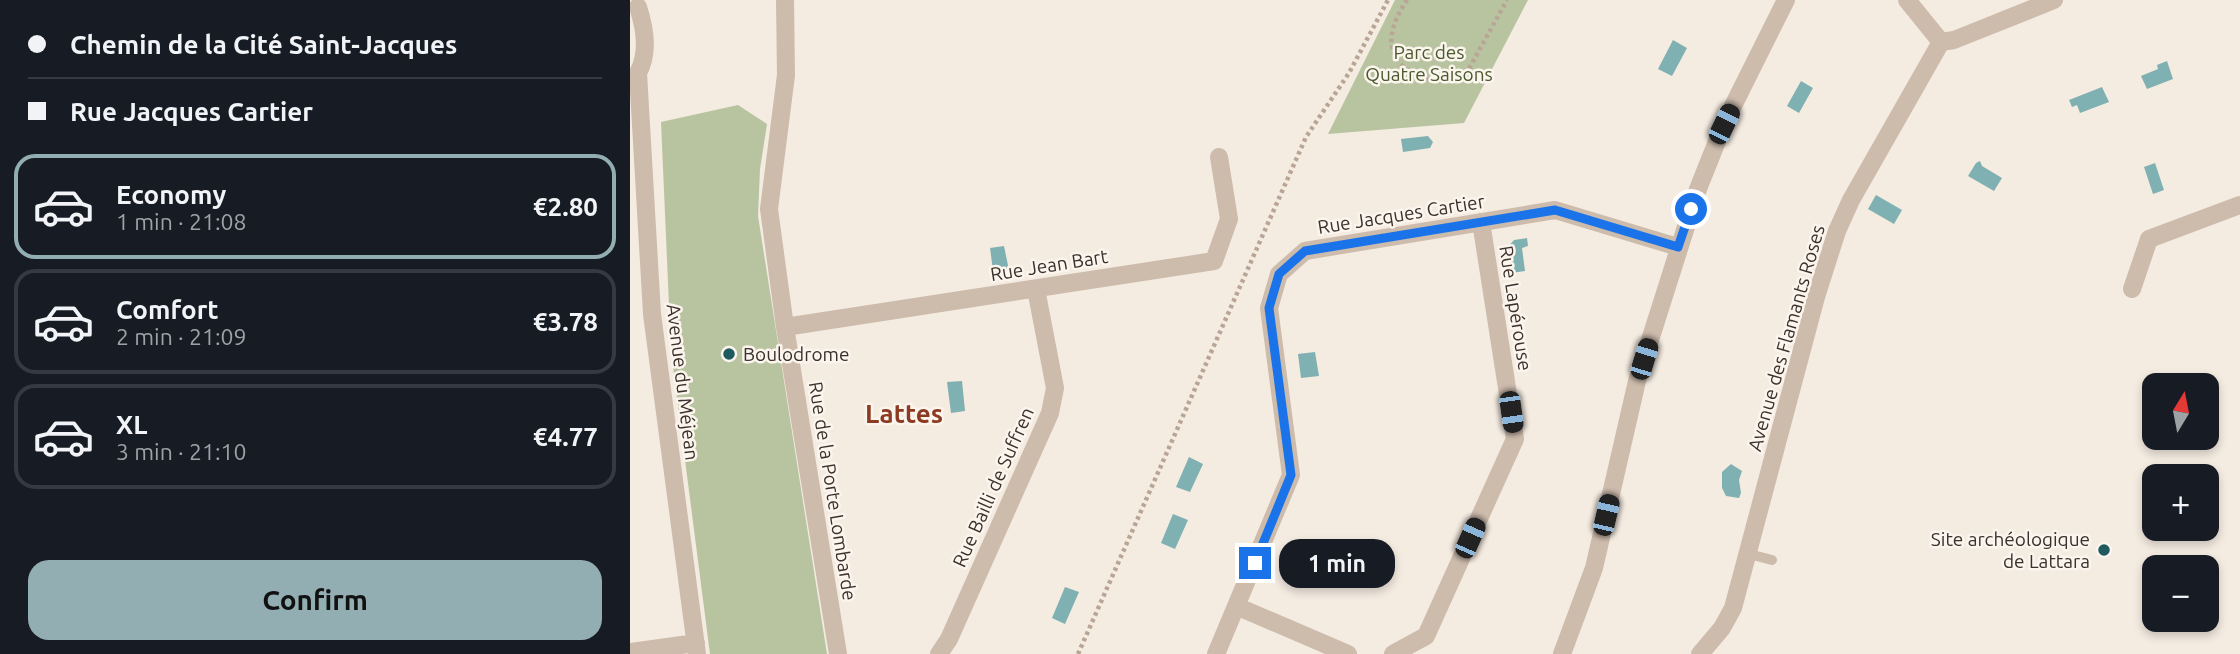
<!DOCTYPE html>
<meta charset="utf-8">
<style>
body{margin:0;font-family:Ubuntu,sans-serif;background:#242831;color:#f1f3f6;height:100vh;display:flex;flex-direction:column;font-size:26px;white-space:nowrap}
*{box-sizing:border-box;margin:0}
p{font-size:23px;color:#9ea1a6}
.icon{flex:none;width:38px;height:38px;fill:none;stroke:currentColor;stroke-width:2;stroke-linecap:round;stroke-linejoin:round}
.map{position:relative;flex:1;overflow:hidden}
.drawer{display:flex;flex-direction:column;background:#171b24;width:630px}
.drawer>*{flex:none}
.banner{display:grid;align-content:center;height:154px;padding:0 28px;background:#171b24}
.needle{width:46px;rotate:10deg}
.controls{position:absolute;left:1512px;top:373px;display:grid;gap:14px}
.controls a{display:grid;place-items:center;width:77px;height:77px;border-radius:14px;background:#171b24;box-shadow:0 4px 10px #0003;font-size:35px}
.end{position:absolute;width:32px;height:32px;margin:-16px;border:9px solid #1a73e8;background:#fff;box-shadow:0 0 0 4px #fff}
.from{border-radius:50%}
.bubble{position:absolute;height:49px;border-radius:21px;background:#171b24;box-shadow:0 4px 10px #0003;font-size:23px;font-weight:700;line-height:49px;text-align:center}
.car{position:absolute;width:21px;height:42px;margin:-21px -10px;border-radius:9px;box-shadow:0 0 5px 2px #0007;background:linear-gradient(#222 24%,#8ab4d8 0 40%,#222 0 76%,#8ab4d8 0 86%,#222 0)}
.banner b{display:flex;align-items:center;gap:24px;height:66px;font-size:26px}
.banner b+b{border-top:2px solid #363941}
.banner i{width:18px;height:18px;background:#f1f3f6}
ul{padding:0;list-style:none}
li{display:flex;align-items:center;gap:21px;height:105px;margin:0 14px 10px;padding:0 14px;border:4px solid #363941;border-radius:21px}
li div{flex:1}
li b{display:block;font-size:26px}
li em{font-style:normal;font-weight:700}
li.current{border-color:#92aeb2}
li>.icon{width:63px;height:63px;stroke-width:1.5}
.cta{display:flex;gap:14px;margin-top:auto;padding:14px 28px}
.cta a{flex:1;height:80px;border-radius:21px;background:#92aeb2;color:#111;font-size:28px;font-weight:700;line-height:80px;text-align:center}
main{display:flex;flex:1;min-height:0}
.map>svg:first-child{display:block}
.green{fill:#b8c4a0}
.water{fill:#7fb0b2}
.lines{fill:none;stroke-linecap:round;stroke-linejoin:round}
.path{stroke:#b9a596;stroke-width:4.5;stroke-dasharray:3.5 3.5;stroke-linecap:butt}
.lane{stroke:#cdbbac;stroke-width:10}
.street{stroke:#cdbbac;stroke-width:18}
.route{stroke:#1a73e8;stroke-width:9}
.poi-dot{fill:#1f5a5e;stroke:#fbf5ee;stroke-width:2.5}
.labels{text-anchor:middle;stroke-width:5;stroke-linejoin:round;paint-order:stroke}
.park-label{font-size:19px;fill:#4a5a2e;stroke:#fbf5ee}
.street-label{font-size:19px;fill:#3b302b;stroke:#fbf5ee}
.poi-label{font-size:19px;fill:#3b302b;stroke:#fbf5ee;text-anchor:start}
.district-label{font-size:26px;font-weight:bold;fill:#8c3b22;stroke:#fbf5ee}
</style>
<main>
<section class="drawer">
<div class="banner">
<b><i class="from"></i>Chemin de la Cité Saint-Jacques</b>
<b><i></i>Rue Jacques Cartier</b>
</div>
<ul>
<li class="current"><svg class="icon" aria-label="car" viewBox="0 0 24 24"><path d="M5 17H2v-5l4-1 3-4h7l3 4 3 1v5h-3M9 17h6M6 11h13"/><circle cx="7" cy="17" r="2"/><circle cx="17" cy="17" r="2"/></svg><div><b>Economy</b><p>1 min · 21:08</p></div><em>€2.80</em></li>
<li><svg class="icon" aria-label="car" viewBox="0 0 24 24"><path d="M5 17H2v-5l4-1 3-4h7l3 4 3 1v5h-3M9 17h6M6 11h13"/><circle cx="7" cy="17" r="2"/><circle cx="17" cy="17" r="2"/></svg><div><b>Comfort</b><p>2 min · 21:09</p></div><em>€3.78</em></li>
<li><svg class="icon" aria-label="car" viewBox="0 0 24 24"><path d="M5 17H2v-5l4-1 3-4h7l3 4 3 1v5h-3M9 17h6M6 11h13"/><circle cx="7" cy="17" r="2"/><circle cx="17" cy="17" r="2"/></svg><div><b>XL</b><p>3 min · 21:10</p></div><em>€4.77</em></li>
</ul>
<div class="cta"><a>Confirm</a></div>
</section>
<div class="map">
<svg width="1610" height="654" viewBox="0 0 1610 654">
<rect width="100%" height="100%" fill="#f4ebe1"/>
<path class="green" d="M765 0H898L834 123 698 134Z
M108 105 137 124 130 169 128 216 197 654H80L41 351 31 122Z"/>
<path class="water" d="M1043 40 1057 48 1042 76 1028 69Z
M1537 61 1543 79 1517 89 1511 76 1528 69 1527 65Z
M1171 81 1183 88 1169 113 1157 106Z
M1472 87 1479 102 1450 113 1447 105 1442 107 1439 100Z
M798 136 803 142 800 148 773 152 771 139Z
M1350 161 1352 166 1372 178 1364 191 1338 176 1346 163Z
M1525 163 1534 190 1523 194 1514 167Z
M1246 195 1272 210 1264 224 1238 209Z
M897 238 898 246 892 248 895 271 881 273 877 248 884 240Z
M374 246 380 275 364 278 360 248Z
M685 352 689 376 671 378 668 354Z
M332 381 335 411 321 413 317 382Z
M559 457 573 464 560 492 546 487Z
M1101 464 1112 471 1109 480 1111 493 1109 498 1096 496 1092 488V472Z
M543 514 558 520 545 549 531 543Z
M435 587 449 592 435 624 422 618Z"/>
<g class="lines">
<path class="path" d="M777 0C768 14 756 35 764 53 774 78 814 89 836 74L877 0
M448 654 676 137 719 73 758 0"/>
<path class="lane" d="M1119 554 1142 560"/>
<path class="street" d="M155 0 156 75 139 209 155 327 208 654
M1277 0 1311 42
M8 7C15 28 19 53 8 73L22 314 67 654
M1502 289 1519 239 1610 205
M155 327 584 261 599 219 589 157
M606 606 718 654
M0 652 66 643
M309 654 319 639 420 413 425 388 406 289
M586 654 661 475 639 308 649 274 675 251 925 210 1048 247
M763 654 796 636 885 439 851 222
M932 654 964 568 1007 381 1068 189 1094 124 1156 0
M1070 654 1092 628 1103 608 1186 297 1207 231 1221 200 1311 42 1324 40 1424 0"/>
</g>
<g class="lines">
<path class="route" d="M625 563 661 475 639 308 649 274 675 251 925 210 1048 247 1061 209"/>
</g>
<g class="poi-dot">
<circle cx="99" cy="354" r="7"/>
<circle cx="1474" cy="550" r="7"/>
</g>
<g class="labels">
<g class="park-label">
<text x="799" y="59">Parc des<tspan x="799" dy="22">Quatre Saisons</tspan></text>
</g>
<g class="street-label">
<text transform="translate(771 214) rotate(-9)" y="7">Rue Jacques Cartier</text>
<text transform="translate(419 265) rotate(-9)" y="7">Rue Jean Bart</text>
<text transform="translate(886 308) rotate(81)" y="7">Rue Lapérouse</text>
<text transform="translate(1156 338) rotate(-74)" y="7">Avenue des Flamants Roses</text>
<text transform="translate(53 382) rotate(83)" y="7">Avenue du Méjean</text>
<text transform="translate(363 487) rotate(-66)" y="7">Rue Bailli de Suffren</text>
<text transform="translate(203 491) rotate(81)" y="7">Rue de la Porte Lombarde</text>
</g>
<g class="poi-label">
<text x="113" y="361">Boulodrome</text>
<text x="1460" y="546" text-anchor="end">Site archéologique<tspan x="1460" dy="22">de Lattara</tspan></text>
</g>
<g class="district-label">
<text x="274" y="423">Lattes</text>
</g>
</g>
</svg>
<div class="controls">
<a><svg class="needle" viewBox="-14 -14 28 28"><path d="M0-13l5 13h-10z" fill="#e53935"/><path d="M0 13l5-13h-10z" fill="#9ea1a6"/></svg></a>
<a>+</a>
<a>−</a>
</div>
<i class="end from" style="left:1061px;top:209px"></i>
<i class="end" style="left:625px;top:563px"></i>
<div class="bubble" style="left:649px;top:539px;width:116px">1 min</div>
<i class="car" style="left:1094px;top:124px;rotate:26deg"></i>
<i class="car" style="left:1014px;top:359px;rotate:17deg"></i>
<i class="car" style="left:881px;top:412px;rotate:172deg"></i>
<i class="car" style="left:976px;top:515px;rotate:13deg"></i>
<i class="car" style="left:840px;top:538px;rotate:24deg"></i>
</div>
</main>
